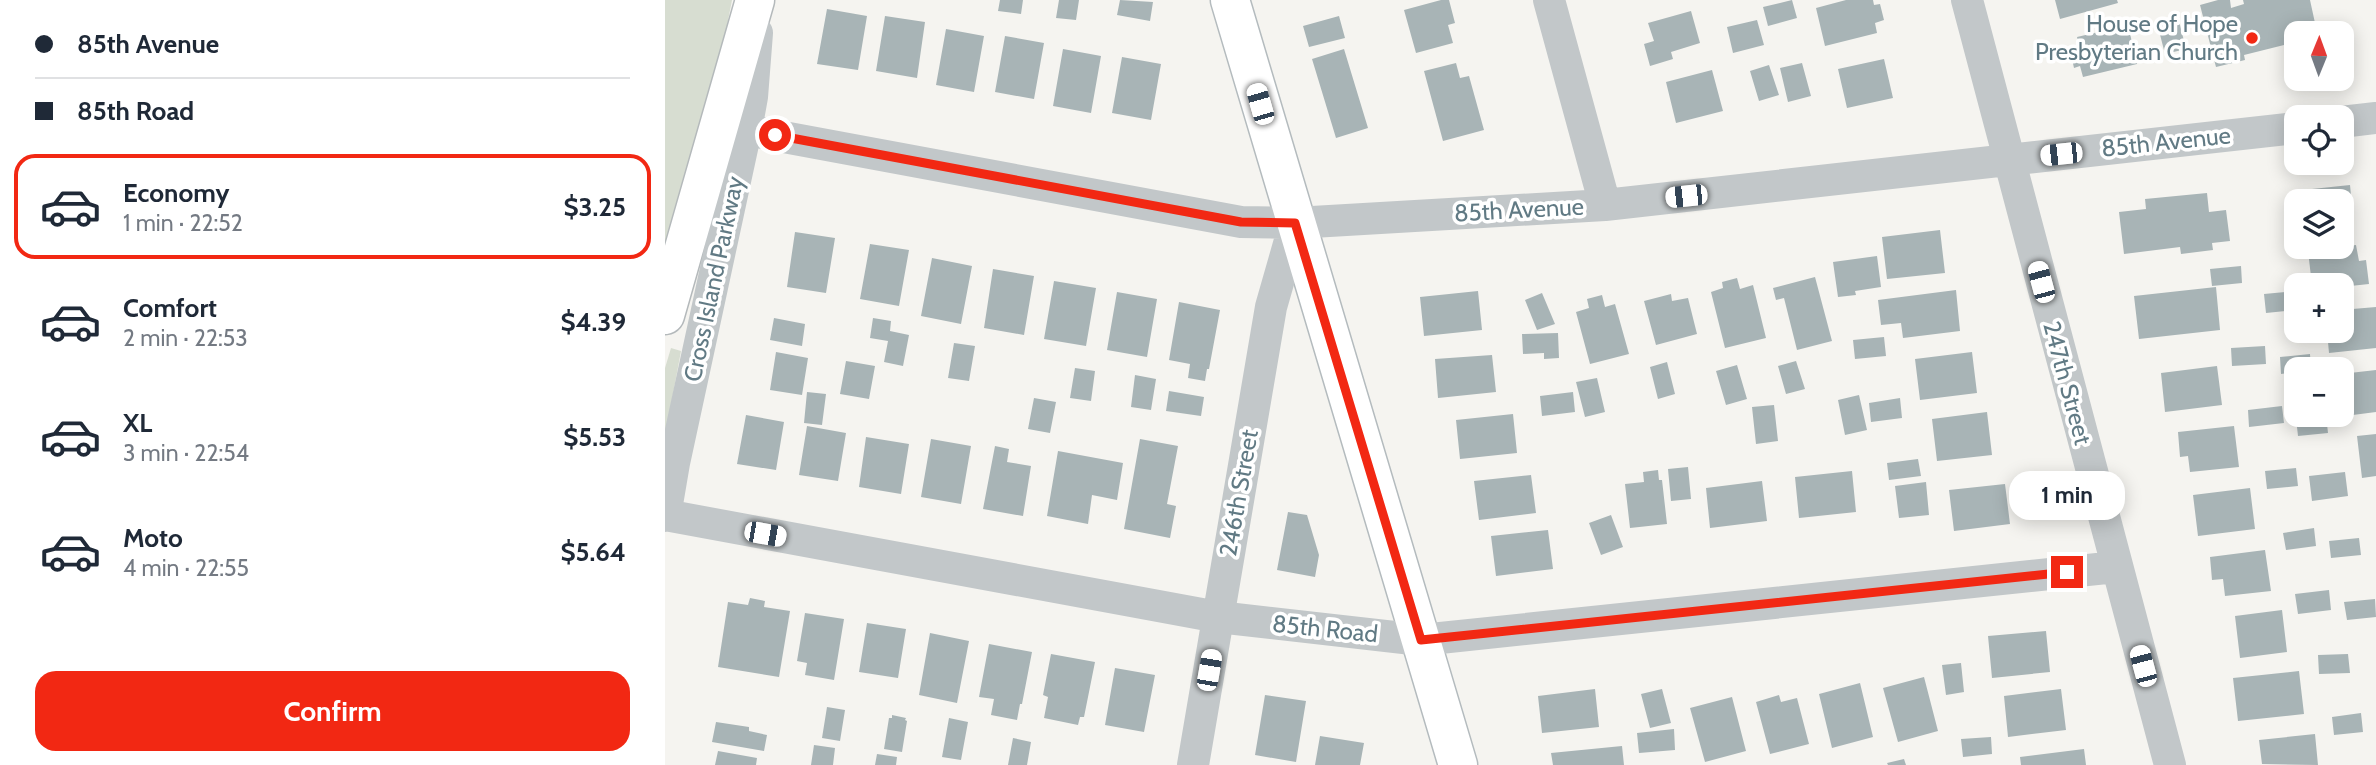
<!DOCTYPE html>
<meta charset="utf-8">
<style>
body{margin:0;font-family:Cabin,sans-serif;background:#f2f2f3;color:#1f2937;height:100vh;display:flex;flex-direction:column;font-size:26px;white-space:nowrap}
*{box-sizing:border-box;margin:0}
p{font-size:23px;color:#747a83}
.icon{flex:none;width:38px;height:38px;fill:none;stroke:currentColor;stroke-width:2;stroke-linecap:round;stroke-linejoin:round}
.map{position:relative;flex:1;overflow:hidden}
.side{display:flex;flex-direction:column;background:#fff;width:665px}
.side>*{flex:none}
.top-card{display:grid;align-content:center;height:154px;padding:0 35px;background:#fff}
.needle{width:46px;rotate:1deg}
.buttons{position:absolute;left:1619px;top:21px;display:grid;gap:14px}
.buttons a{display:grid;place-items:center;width:70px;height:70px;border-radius:14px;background:#fff;box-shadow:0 4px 18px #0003;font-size:35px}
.end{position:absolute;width:32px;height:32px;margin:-16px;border:9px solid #f22813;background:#fff;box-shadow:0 0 0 4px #fff}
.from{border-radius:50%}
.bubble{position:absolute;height:49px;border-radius:21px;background:#fff;box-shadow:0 4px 18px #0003;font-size:23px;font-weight:700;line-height:49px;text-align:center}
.car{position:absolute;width:21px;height:42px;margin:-21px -10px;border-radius:9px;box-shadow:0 0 5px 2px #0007;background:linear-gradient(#fff 24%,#345 0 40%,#fff 0 76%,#345 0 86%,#fff 0)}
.top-card b{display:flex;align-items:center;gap:24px;height:66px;font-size:26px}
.top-card b+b{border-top:2px solid #e0e1e3}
.top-card i{width:18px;height:18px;background:#1f2937}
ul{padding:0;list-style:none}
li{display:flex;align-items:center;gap:21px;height:105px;margin:0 14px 10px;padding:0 21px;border:4px solid transparent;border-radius:21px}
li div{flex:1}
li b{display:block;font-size:26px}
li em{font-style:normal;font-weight:700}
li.selected{border-color:#f22813}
li>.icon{width:63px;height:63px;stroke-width:1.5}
.button{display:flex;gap:14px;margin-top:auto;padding:14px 35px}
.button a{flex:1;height:80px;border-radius:21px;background:#f22813;color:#fff;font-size:28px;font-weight:700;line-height:80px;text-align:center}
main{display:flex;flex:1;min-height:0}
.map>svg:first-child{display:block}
.green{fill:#d7ddd1}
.building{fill:#a8b4b6}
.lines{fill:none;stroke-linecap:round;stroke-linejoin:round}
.secondary-casing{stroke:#b4bbbe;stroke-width:41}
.highway-casing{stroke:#b4b9bb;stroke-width:41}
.street{stroke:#c2c7c9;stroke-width:32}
.secondary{stroke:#fff;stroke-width:38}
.highway{stroke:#fff;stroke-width:38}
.route{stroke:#f22813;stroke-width:9}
.poi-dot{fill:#f22813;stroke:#fff;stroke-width:2.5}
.labels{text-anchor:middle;stroke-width:7;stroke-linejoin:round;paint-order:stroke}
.poi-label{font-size:24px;fill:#617a84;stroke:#fff;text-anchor:end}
.street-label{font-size:24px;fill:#617a84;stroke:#fff}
</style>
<main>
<section class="side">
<div class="top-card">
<b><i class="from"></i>85th Avenue</b>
<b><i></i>85th Road</b>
</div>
<ul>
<li class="selected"><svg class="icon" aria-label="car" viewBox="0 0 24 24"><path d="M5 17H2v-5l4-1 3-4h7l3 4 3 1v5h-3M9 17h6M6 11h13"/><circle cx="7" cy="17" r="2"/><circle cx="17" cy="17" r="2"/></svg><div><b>Economy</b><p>1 min · 22:52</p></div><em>$3.25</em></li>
<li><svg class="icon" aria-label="car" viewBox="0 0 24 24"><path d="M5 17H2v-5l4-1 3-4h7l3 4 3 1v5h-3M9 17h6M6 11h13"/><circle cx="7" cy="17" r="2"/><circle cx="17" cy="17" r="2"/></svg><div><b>Comfort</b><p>2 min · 22:53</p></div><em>$4.39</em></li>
<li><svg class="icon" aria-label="car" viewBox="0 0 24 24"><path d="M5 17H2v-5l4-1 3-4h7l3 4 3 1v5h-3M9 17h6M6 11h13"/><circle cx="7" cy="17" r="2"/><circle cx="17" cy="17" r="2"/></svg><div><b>XL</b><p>3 min · 22:54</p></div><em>$5.53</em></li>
<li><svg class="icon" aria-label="car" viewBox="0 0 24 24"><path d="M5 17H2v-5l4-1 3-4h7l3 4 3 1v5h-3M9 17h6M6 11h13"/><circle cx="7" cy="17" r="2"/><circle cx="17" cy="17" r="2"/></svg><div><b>Moto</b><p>4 min · 22:55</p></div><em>$5.64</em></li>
</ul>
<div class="button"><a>Confirm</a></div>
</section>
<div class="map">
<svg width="1711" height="765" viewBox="0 0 1711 765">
<rect width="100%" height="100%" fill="#f5f4f0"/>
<path class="green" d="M0 0H67L39 144 0 275Z
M6 348 16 351 0 437V368Z"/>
<path class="building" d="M335 0H358L356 14 333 11Z
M394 0H414L411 20 391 18Z
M455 0 488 2 485 21 452 15Z
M776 0H784L790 23 783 25 788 43 751 53 739 10Z
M1127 0 1132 18 1103 26 1098 7Z
M1181 0H1208L1209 5 1215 4 1219 20 1210 23 1212 33 1160 46 1151 8Z
M1390 0H1452L1453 3 1395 19Z
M1553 0H1565L1566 8 1579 4 1578 0H1645L1650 23 1634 26 1636 33H1631V42L1579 55 1580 60 1551 67 1535 5Z
M162 9 202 16 193 70 152 64Z
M1026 11 1035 43 1006 52 1008 59 985 66 979 44 989 41 983 23Z
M220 16 260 22 252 78 211 71Z
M674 16 680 38 644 47 638 26Z
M1513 17 1521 49 1500 54 1492 23Z
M1092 20 1099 45 1068 53 1062 27Z
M1463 25 1472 64 1418 77 1415 66 1409 68 1405 50 1415 48 1412 37Z
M281 29 319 36 309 92 271 85Z
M340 36 379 43 369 99 330 92Z
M398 49 436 56 426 113 388 106Z
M679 49 703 128 671 138 647 59Z
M457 57 496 64 486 120 447 113Z
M1219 59 1228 98 1182 108 1173 69Z
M791 63 795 78 804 76 819 130 778 141 759 71Z
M1137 63 1146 96 1123 102 1115 68Z
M1104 65 1114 95 1094 101 1085 71Z
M1047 70 1058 111 1011 123 1001 82Z
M1685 185 1689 226 1676 227V201H1629L1628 191Z
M1542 193 1544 212 1561 210 1565 241 1547 243 1548 250 1516 254 1515 247 1459 254 1454 212 1481 209 1480 199Z
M1275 230 1280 273 1222 279 1217 237Z
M130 232 170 238 161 293 122 287Z
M205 244 244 250 234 306 195 299Z
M1691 245 1694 261 1701 260 1704 284 1676 287V285H1647L1643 251Z
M1212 256 1216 287 1190 291 1191 295 1173 297 1168 262Z
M267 258 307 266 296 324 256 316Z
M1576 266 1577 283 1547 286 1545 269Z
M328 269 369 276 359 335 319 328Z
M1150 277 1167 341 1132 350 1119 298 1111 300 1108 288Z
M1072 278 1075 289 1088 285 1101 338 1060 348 1046 292 1058 288 1057 282Z
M389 281 431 288 421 346 379 339Z
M1551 287 1555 330 1474 339 1469 296Z
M1291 290 1295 331 1238 338 1236 323 1216 325 1213 300Z
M813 291 817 330 759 336 755 297Z
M1631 291V310L1601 313 1599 294Z
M452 292 492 299 482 357 442 350Z
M877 293 890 324 872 330 860 300Z
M1006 294 1007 301 1023 298 1032 334 991 345 979 301Z
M937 295 940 307 950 304 964 354 925 364 911 312 924 308 922 299Z
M514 302 555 310 544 369H542L540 381 523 378 525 364 504 360Z
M1711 307V348L1664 353 1662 331H1676V310Z
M109 318 140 324 137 346 105 340Z
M208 318 226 321 225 331 244 335 238 366 219 362 223 341 205 338Z
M893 333 894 358 879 359V353L858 354 857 334Z
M1219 337 1221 356 1190 359 1188 340Z
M289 343 310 346 304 381 283 378Z
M1600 346 1601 364 1567 366 1566 348Z
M111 352 143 358 137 395 105 390Z
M1307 352 1312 393 1255 400 1250 359Z
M1645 354 1646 369H1631V372L1616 374 1615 357Z
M827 355 831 392 773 398 770 359Z
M181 361 210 366 204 399 175 394Z
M1131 361 1140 389 1121 394 1113 366Z
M1002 362 1010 394 993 399 985 367Z
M1072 365 1082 399 1061 405 1051 371Z
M1552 366 1557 405 1500 412 1496 373Z
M410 368 430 371 426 401 405 398Z
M1711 370V412L1680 416 1676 374Z
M470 375 491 379 486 410 466 407Z
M932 378 940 412 920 417 911 382Z
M504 391 539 397 536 416 501 411Z
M142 392 161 394 157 425 139 423Z
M908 392 910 412 877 416 875 396Z
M1194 395 1202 430 1180 435 1173 400Z
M369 398 391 402 385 433 363 429Z
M1235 398 1237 418 1206 422 1204 403Z
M1109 405 1113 441 1091 444 1087 407Z
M1617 406 1619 423 1584 427 1583 410Z
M1322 412 1327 455 1272 461 1267 419Z
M848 414 852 453 795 459 791 420Z
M81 415 119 422 111 470 72 464Z
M1661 415 1663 433 1633 436 1631 418Z
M142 426 181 433 173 481 134 475Z
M1569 426 1574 467 1525 472 1523 456 1515 457 1513 432Z
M1711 434V476L1697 478 1692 436Z
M201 437 244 444 236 494 194 487Z
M266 439 306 446 296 504 256 497Z
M475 439 513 446 502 504 511 506 505 538 459 529Z
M330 446 344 449 342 462 366 466 358 516 318 509Z
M393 451 458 463 452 500 427 495 423 524 382 516Z
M1253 459 1256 476 1224 480 1222 463Z
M1023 467 1026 499 1006 501 1003 469Z
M1631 468 1633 486 1602 489 1600 471Z
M993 470 994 480H997L1002 524 965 528 960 484 979 482 978 472Z
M1187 471 1191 512 1134 518 1130 477Z
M1680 472 1683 496 1647 501 1644 476Z
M866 475 871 513 814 520 809 481Z
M1097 481 1102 521 1045 528 1041 488Z
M1261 482 1264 515 1234 518 1230 486Z
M1340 484 1345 524 1289 531 1284 490Z
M1585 488 1590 529 1533 536 1528 495Z
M623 512 642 515 654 555 650 577 612 570Z
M946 515 958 547 936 555 924 523Z
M1649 528 1651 546 1621 550 1618 533Z
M883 530 888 569 831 576 826 536Z
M1694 538 1696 555 1666 558 1664 541Z
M1600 550 1606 591 1560 596 1558 579 1547 580 1545 557Z
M1664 590 1666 610 1633 614 1630 594Z
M85 598 100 601 99 607 125 611 114 677 53 667 63 602 83 605Z
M1710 599 1711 617 1682 620 1679 602Z
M1617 610 1622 652 1575 658 1570 616Z
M140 613 179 619 169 680 140 675 142 663 132 661Z
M202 623 241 629 233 678 194 672Z
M1381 631 1385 672 1327 678 1323 636Z
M265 633 304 641 292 703 254 695Z
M324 644 367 652 357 704H355L352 720 326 715 329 699 314 697Z
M386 654 430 662 419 717H415L413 725 379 718 383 697 378 695Z
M1683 654 1685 673 1654 674 1653 655Z
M1296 663 1299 692 1281 695 1277 665Z
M450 668 490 675 479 732 440 725Z
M1634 671 1639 714 1573 721 1568 678Z
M1259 677 1273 731 1233 742 1218 688Z
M1195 683 1208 737 1167 748 1154 694Z
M930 689 934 727 877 733 873 696Z
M997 689 1006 723 985 728 976 694Z
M1396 689 1401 730 1343 737 1339 696Z
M600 695 641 701 631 762 590 755Z
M1114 695 1116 702 1132 698 1144 744 1105 754 1091 702Z
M1067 697 1081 751 1040 762 1025 708Z
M162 707 180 710 175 741 157 738Z
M1696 713 1698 732 1669 735 1667 717Z
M227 715 241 718 240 720 242 721 237 752 219 749 224 718H227Z
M284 718 303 722 296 760 277 757Z
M51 722 84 727V731L102 735 99 751 47 742Z
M1009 729 1010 750 974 753 972 733Z
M1650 734 1653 765 1597 764 1594 740Z
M655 736 699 743 695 765H650Z
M1326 737 1327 754 1298 757 1296 739Z
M348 738 366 742 362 765H343Z
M149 745 170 748 168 765H146Z
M957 746 959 765H888L886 753Z
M1419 749 1421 765H1356L1355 757Z
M53 751 92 758 91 765H50Z
M212 754 232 757 231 765H210Z
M1239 759 1241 765H1223L1222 763Z"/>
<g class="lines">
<defs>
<path id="secondary" d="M565 0 793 765"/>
<path id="highway" d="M0 315 90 0"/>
</defs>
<use href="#secondary" class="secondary-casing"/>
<use href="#highway" class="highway-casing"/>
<path class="street" d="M884 0 940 205
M1302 0 1505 765
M1676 122 1711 118
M81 130 576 222 630 223 940 205 1631 128
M0 515 553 617 756 640 1451 567
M0 516 9 463 81 130 87 97 92 33
M528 765 606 307 630 223"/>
<use href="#secondary" class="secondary"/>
<use href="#highway" class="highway"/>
</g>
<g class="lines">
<path class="route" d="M110 135 576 222 630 223 756 640 1402 572"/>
</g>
<circle class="poi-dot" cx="1587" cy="38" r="7"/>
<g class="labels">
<g class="poi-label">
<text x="1573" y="32">House of Hope<tspan x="1573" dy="28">Presbyterian Church</tspan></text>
</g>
<g class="street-label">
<text transform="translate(1501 142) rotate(-6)" y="8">85th Avenue</text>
<text transform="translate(854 210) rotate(-3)" y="8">85th Avenue</text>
<text transform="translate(49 279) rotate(-78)" y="8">Cross Island Parkway</text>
<text transform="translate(1402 383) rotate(75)" y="8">247th Street</text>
<text transform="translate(574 493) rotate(-80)" y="8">246th Street</text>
<text transform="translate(660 629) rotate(6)" y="8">85th Road</text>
</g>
</g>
</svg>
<div class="buttons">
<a><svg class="needle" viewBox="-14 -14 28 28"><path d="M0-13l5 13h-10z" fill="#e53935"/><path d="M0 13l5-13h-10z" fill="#747a83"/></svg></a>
<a><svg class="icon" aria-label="locate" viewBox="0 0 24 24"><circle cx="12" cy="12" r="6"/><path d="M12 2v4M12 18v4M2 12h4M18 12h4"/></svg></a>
<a><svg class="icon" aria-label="layers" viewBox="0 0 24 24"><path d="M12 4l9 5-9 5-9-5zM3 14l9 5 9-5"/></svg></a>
<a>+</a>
<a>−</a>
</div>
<i class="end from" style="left:110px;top:135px"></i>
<i class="end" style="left:1402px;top:572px"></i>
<div class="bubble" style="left:1344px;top:471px;width:116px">1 min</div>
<i class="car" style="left:595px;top:104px;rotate:344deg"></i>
<i class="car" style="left:1396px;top:154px;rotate:264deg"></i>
<i class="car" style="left:1021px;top:196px;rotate:264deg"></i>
<i class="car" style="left:1376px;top:282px;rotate:345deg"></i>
<i class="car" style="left:100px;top:534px;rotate:100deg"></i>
<i class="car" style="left:1478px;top:666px;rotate:345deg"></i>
<i class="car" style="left:544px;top:670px;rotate:10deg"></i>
</div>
</main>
